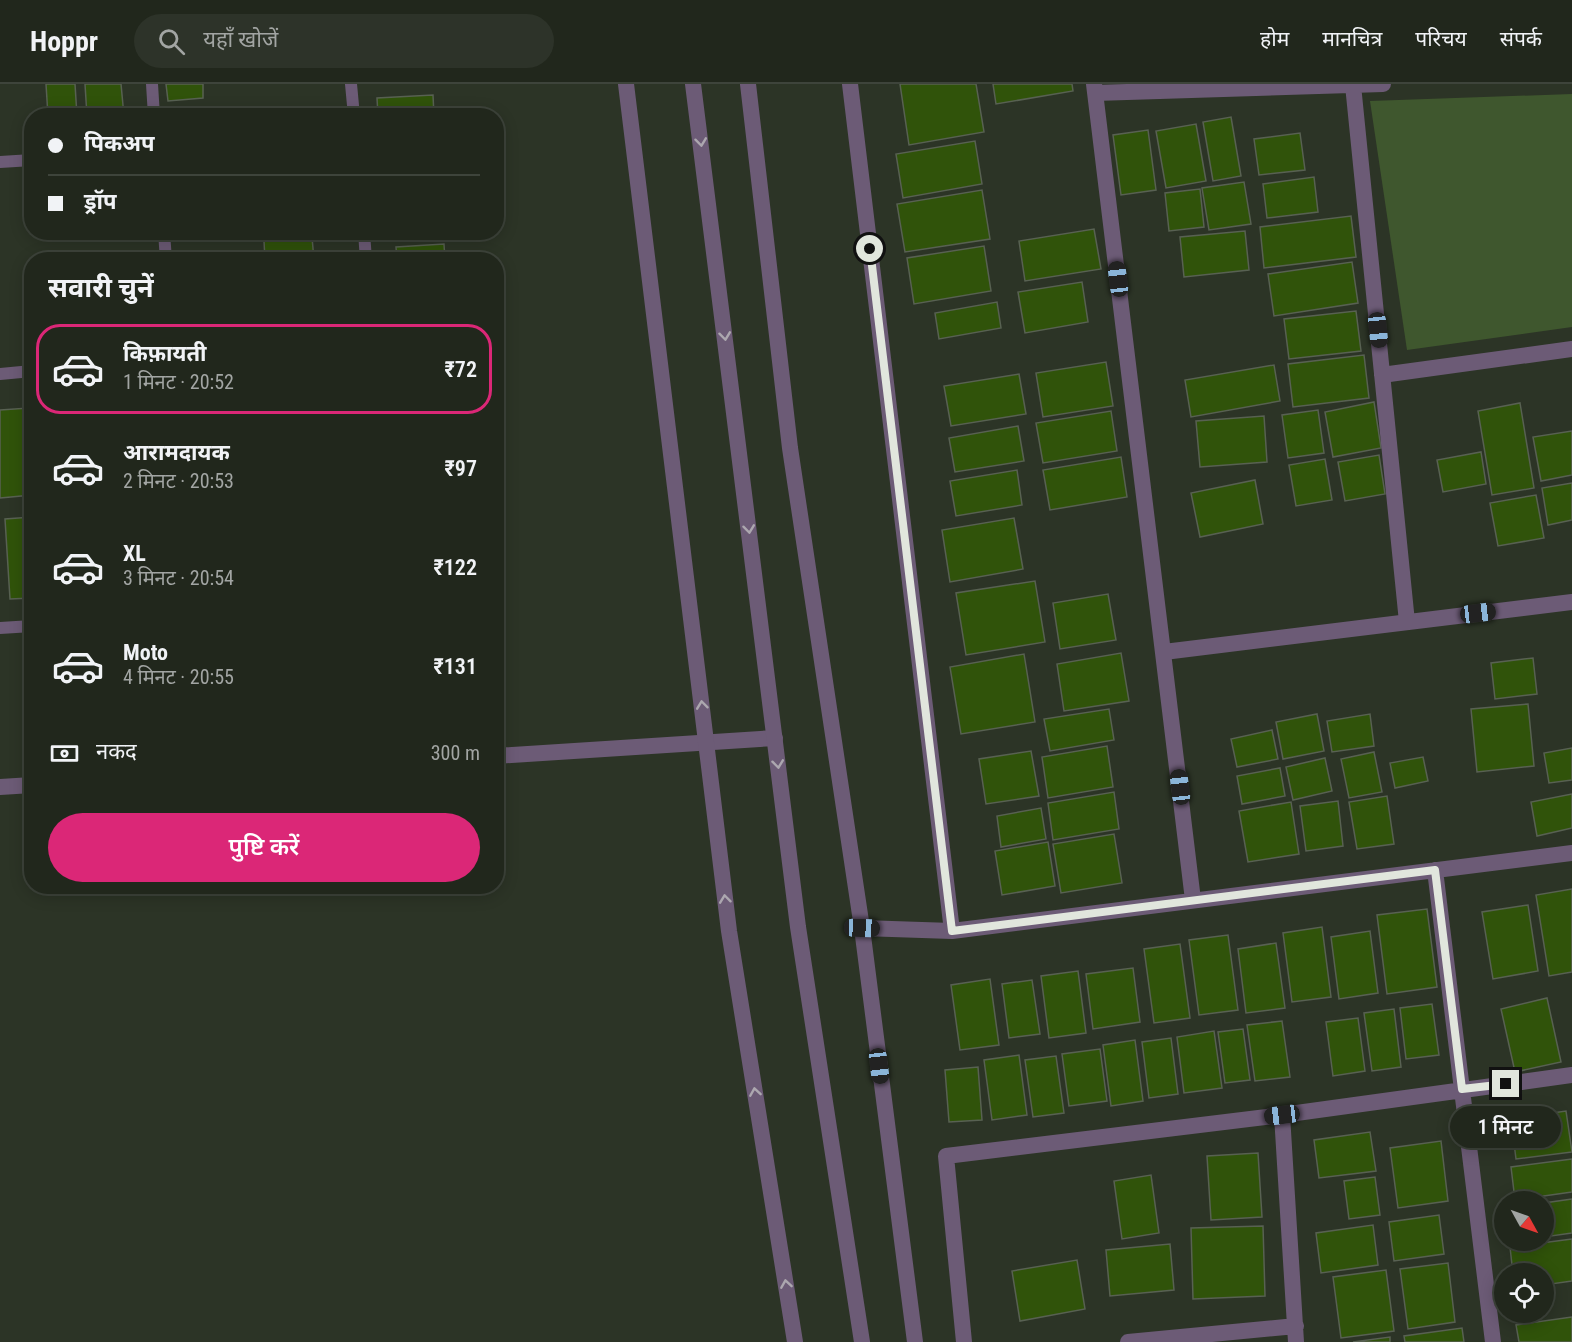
<!DOCTYPE html>
<html lang="hi">
<meta charset="utf-8">
<style>
body{margin:0;font-family:"Roboto Condensed","Noto Sans Devanagari",sans-serif;background:#2d3329;color:#f1f3f6;height:100vh;display:flex;flex-direction:column;font-size:22px;white-space:nowrap}
*{box-sizing:border-box;margin:0}
p{font-size:20px;color:#a2a5a3}
.icon{flex:none;width:33px;height:33px;fill:none;stroke:currentColor;stroke-width:2;stroke-linecap:round;stroke-linejoin:round}
.map{position:relative;flex:1;overflow:hidden}
.details{position:absolute;left:24px;top:168px;width:480px;height:642px;display:flex;flex-direction:column;background:#21271c;border-radius:24px;box-shadow:0 3px 15px #0003,0 0 0 2px #3e443b}
.details>*{flex:none}
.top-card{position:absolute;left:24px;top:24px;width:480px;height:132px;border-radius:24px;box-shadow:0 3px 15px #0003,0 0 0 2px #3e443b;display:grid;align-content:center;height:132px;padding:0 24px;background:#21271c}
.needle{width:39px;rotate:130deg}
.fabs{position:absolute;left:1494px;top:1107px;display:grid;gap:12px}
.fabs a{display:grid;place-items:center;width:60px;height:60px;border-radius:50%;background:#21271c;box-shadow:0 3px 15px #0003,0 0 0 2px #3e443b;font-size:30px}
.end{position:absolute;width:27px;height:27px;margin:-14px;border:8px solid #e1e6dd;background:#111;box-shadow:0 0 0 3px #111}
.from{border-radius:50%}
.bubble{position:absolute;height:42px;border-radius:21px;background:#21271c;box-shadow:0 3px 15px #0003,0 0 0 2px #3e443b;font-size:20px;font-weight:600;line-height:42px;text-align:center}
.car{position:absolute;width:18px;height:36px;margin:-18px -9px;border-radius:8px;box-shadow:0 0 4px 2px #0007;background:linear-gradient(#222 24%,#8ab4d8 0 40%,#222 0 76%,#8ab4d8 0 86%,#222 0)}
.top-card b{display:flex;align-items:center;gap:21px;height:57px;font-size:22px}
.top-card b+b{border-top:2px solid #3e443b}
.top-card i{width:15px;height:15px;background:#f1f3f6}
ul{padding:0;list-style:none}
li{display:flex;align-items:center;gap:18px;height:90px;margin:0 12px 9px;padding:0 12px;border:3px solid transparent;border-radius:24px}
li div{flex:1}
li b{display:block;font-size:22px}
li em{font-style:normal;font-weight:600}
li.selected{border-color:#db2777}
li>.icon{width:54px;height:54px;stroke-width:1.5}
h2{padding:0 24px;font-size:27px;line-height:72px}
.pay{display:flex;align-items:center;gap:15px;height:66px;padding:0 24px;font-size:22px}
.pay p{margin-inline-start:auto}
.cta{display:flex;gap:12px;margin-top:auto;padding:12px 24px}
.cta a{flex:1;height:69px;border-radius:36px;background:#db2777;color:#fff;font-size:24px;font-weight:600;line-height:69px;text-align:center}
header{display:flex;align-items:center;gap:36px;box-sizing:border-box;height:84px;padding:0 30px;background:#21271c;border-bottom:2px solid #3e443b}
header strong{font-size:28px}
nav{display:flex;gap:33px;margin-inline-start:auto;font-size:21px}
.search{width:420px;height:54px;background:#2d3329;display:flex;align-items:center;gap:15px;box-sizing:border-box;padding:0 21px;border-radius:33px;color:#a2a5a3;font-size:22px}
.map>svg:first-child{display:block}
.green{fill:#3f572e}
.building{fill:#30530a;stroke:#586152;stroke-width:1.5}
.lines{fill:none;stroke-linecap:round;stroke-linejoin:round}
.service{stroke:#6c5b76;stroke-width:12}
.minor{stroke:#6c5b76;stroke-width:16}
.tertiary{stroke:#6c5b76;stroke-width:16}
.oneway{stroke:#aca7af}
.route{stroke:#e1e6dd;stroke-width:8}
</style>
<header>
<strong>Hoppr</strong>
<div class="search"><svg class="icon" aria-label="search" viewBox="0 0 24 24"><circle cx="10" cy="10" r="6"/><path d="M15 15l6 6"/></svg>यहाँ खोजें</div>
<nav><a>होम</a><a>मानचित्र</a><a>परिचय</a><a>संपर्क</a></nav>
</header>
<div class="map">
<svg width="1572" height="1258" viewBox="0 0 1572 1258">
<rect width="100%" height="100%" fill="#2c3426"/>
<path class="green" d="M1572 10V243L1407 266 1370 17Z"/>
<path class="building" d="M46 0H75L77 32H48Z
M85 0H121L124 32H87Z
M166 0H203V14L168 17Z
M900 0H976L984 48 909 61Z
M993 0H1072L1073 7 996 20Z
M433 11 434 32H378L377 14Z
M1231 33 1241 92 1213 97 1203 38Z
M1196 40 1206 97 1166 104 1156 47Z
M1148 46 1156 106 1121 111 1113 51Z
M1300 49 1305 86 1259 91 1254 55Z
M975 57 982 100 903 114 896 70Z
M1314 93 1318 128 1267 134 1263 100Z
M1244 98 1251 140 1209 146 1202 104Z
M1200 105 1204 143 1169 147 1165 109Z
M982 106 990 155 905 168 897 120Z
M1351 132 1356 173 1264 184 1260 143Z
M1094 145 1101 185 1025 197 1019 157Z
M1245 147 1249 186 1184 193 1180 153Z
M50 148H91L50 152Z
M187 148H242V152L187 157Z
M390 148H444V153L391 157Z
M312 153 314 176H265L264 157Z
M444 160 445 176H397L396 163Z
M984 162 991 207 914 220 907 174Z
M1352 178 1358 219 1274 232 1268 190Z
M1082 198 1088 238 1025 249 1018 208Z
M997 218 1001 244 939 255 935 229Z
M1356 227 1361 267 1289 275 1284 235Z
M1364 271 1369 314 1293 323 1288 280Z
M1106 278 1113 322 1043 333 1036 289Z
M1274 281 1280 317 1191 333 1185 296Z
M1019 290 1026 330 951 342 944 302Z
M1374 318 1381 364 1333 373 1325 328Z
M1520 319 1534 404 1492 411 1478 327Z
M29 324 32 411 0 414V326Z
M1318 326 1324 369 1288 374 1282 331Z
M1111 327 1117 367 1043 379 1036 339Z
M1264 332 1267 378 1200 383 1196 337Z
M1018 342 1024 377 955 388 949 354Z
M1572 347V391L1541 397 1533 353Z
M1481 368 1486 400 1443 408 1437 376Z
M1379 371 1385 410 1345 417 1338 378Z
M1121 373 1127 413 1050 426 1043 386Z
M1325 375 1332 416 1296 422 1289 381Z
M1017 386 1022 421 956 432 950 397Z
M1255 396 1263 440 1200 453 1191 409Z
M1572 399V436L1548 441 1542 404Z
M1536 411 1544 454 1498 462 1490 419Z
M32 433V514L10 515 5 435Z
M1014 434 1023 485 950 498 942 446Z
M1035 497 1045 558 966 571 956 509Z
M1108 510 1116 556 1060 565 1053 519Z
M1121 569 1129 617 1064 627 1057 580Z
M1024 570 1035 638 961 650 950 583Z
M1533 574 1537 610 1495 615 1491 579Z
M1528 620 1534 682 1477 688 1471 625Z
M1109 625 1114 656 1050 667 1044 635Z
M1317 630 1324 667 1283 675 1276 638Z
M1370 630 1374 662 1332 668 1327 637Z
M1272 646 1278 675 1237 683 1231 655Z
M1107 662 1113 703 1048 714 1042 673Z
M1572 664V696L1549 699 1544 669Z
M1031 667 1039 712 986 720 979 675Z
M1374 668 1382 708 1349 714 1341 675Z
M1423 673 1428 697 1395 704 1390 679Z
M1325 674 1332 707 1293 716 1286 683Z
M1280 684 1285 712 1242 720 1237 692Z
M1114 708 1119 745 1053 756 1048 719Z
M1572 710V744L1537 752 1531 718Z
M1387 712 1394 760 1357 765 1349 718Z
M1338 717 1343 762 1306 767 1300 722Z
M1291 718 1299 770 1248 778 1239 727Z
M1041 724 1046 755 1001 763 997 732Z
M1114 750 1122 799 1061 809 1053 760Z
M1048 758 1055 802 1002 811 995 767Z
M1572 805V888L1549 892 1536 811Z
M1528 821 1538 887 1493 895 1482 828Z
M1427 825 1437 903 1387 910 1377 831Z
M1322 843 1331 913 1292 918 1283 849Z
M1370 847 1378 909 1339 915 1331 853Z
M1228 851 1238 926 1199 931 1189 856Z
M1276 859 1285 924 1246 929 1238 865Z
M1180 860 1190 934 1154 939 1144 865Z
M1133 884 1140 938 1093 945 1086 890Z
M1078 887 1086 949 1049 954 1041 892Z
M990 895 999 961 960 966 951 901Z
M1032 896 1040 950 1009 954 1002 900Z
M1547 914 1561 978 1515 988 1501 925Z
M1432 920 1439 971 1406 975 1400 924Z
M1394 925 1401 983 1372 987 1364 929Z
M1358 934 1365 987 1333 992 1326 938Z
M1282 937 1290 993 1255 997 1247 941Z
M1243 945 1250 996 1225 999 1218 948Z
M1214 947 1222 1004 1184 1009 1177 953Z
M1171 954 1178 1010 1149 1014 1142 958Z
M1135 956 1143 1017 1111 1022 1103 961Z
M1100 965 1107 1017 1069 1022 1062 970Z
M1019 971 1027 1031 992 1036 984 976Z
M1056 972 1064 1029 1033 1033 1025 976Z
M978 983 982 1036 949 1038 945 986Z
M1566 1027 1572 1068 1516 1075 1511 1035Z
M1370 1048 1376 1087 1319 1094 1314 1056Z
M1441 1057 1448 1117 1398 1124 1390 1064Z
M1258 1069 1262 1133 1211 1136 1207 1072Z
M1572 1075V1108L1515 1116 1511 1083Z
M1151 1091 1159 1149 1122 1155 1114 1097Z
M1375 1093 1380 1131 1349 1135 1344 1097Z
M1572 1115V1149L1544 1153V1119Z
M1439 1131 1444 1170 1394 1177 1389 1138Z
M1373 1141 1378 1181 1321 1189 1316 1149Z
M1263 1142 1265 1212 1193 1215 1191 1144Z
M1572 1155V1197L1544 1201V1190H1513L1510 1163Z
M1170 1160 1174 1206 1110 1212 1106 1166Z
M1077 1176 1085 1225 1020 1237 1012 1187Z
M1448 1179 1455 1238 1408 1245 1400 1185Z
M1386 1186 1394 1247 1341 1254 1333 1193Z
M1572 1233V1258H1519L1516 1241Z
M1462 1244 1464 1258H1405L1404 1252Z
M1390 1253V1258H1353Z"/>
<g class="lines">
<path class="service" d="M152 0 154 32
M351 0 354 32
M0 78 32 76
M164 148 166 176
M364 148 366 176
M0 290 32 287
M0 544 32 542"/>
<path class="minor" d="M748 0 790 364 862 844 915 1258
M850 0 952 847
M1094 0 1193 816
M1353 1 1407 538
M1095 9 1383 0
M1382 291 1572 265
M1164 568 1572 518
M496 672 775 654
M0 703 32 701
M1435 786 1493 1258
M862 844 952 847 1572 769
M1282 1031 1296 1258
M964 1258 946 1072 1282 1031 1572 991
M1128 1258 1296 1242"/>
<path class="tertiary" d="M626 0 729 847 795 1258
M693 0 798 843 862 1258"/>
</g>
<defs><path id="oneway-chevron" d="M-2-3.5L2.5 0L-2 3.5" fill="none" stroke-width="1.6" stroke-linecap="round" stroke-linejoin="round" transform="scale(1.5)"/></defs>
<g class="oneway">
<use href="#oneway-chevron" transform="translate(701 58) rotate(83)"/>
<use href="#oneway-chevron" transform="translate(725 252) rotate(83)"/>
<use href="#oneway-chevron" transform="translate(749 445) rotate(83)"/>
<use href="#oneway-chevron" transform="translate(702 621) rotate(-97)"/>
<use href="#oneway-chevron" transform="translate(778 680) rotate(83)"/>
<use href="#oneway-chevron" transform="translate(725 815) rotate(-97)"/>
<use href="#oneway-chevron" transform="translate(755 1008) rotate(-99)"/>
<use href="#oneway-chevron" transform="translate(786 1200) rotate(-99)"/>
</g>
<g class="lines">
<path class="route" d="M870 165 952 847 1435 786 1462 1005 1506 1000"/>
</g>
</svg>
<div class="fabs">
<a><svg class="needle" viewBox="-14 -14 28 28"><path d="M0-13l5 13h-10z" fill="#e53935"/><path d="M0 13l5-13h-10z" fill="#a2a5a3"/></svg></a>
<a><svg class="icon" aria-label="locate" viewBox="0 0 24 24"><circle cx="12" cy="12" r="6"/><path d="M12 2v4M12 18v4M2 12h4M18 12h4"/></svg></a>
</div>
<i class="end from" style="left:870px;top:165px"></i>
<i class="end" style="left:1506px;top:1000px"></i>
<div class="bubble" style="left:1450px;top:1022px;width:111px">1 मिनट</div>
<i class="car" style="left:1118px;top:195px;rotate:353deg"></i>
<i class="car" style="left:1378px;top:246px;rotate:174deg"></i>
<i class="car" style="left:1478px;top:529px;rotate:83deg"></i>
<i class="car" style="left:1180px;top:703px;rotate:353deg"></i>
<i class="car" style="left:862px;top:844px;rotate:92deg"></i>
<i class="car" style="left:879px;top:982px;rotate:173deg"></i>
<i class="car" style="left:1282px;top:1031px;rotate:263deg"></i>
<div class="top-card">
<b><i class="from"></i>पिकअप</b>
<b><i></i>ड्रॉप</b>
</div>
<section class="details">
<h2>सवारी चुनें</h2>
<ul>
<li class="selected"><svg class="icon" aria-label="car" viewBox="0 0 24 24"><path d="M5 17H2v-5l4-1 3-4h7l3 4 3 1v5h-3M9 17h6M6 11h13"/><circle cx="7" cy="17" r="2"/><circle cx="17" cy="17" r="2"/></svg><div><b>किफ़ायती</b><p>1 मिनट · 20:52</p></div><em>₹72</em></li>
<li><svg class="icon" aria-label="car" viewBox="0 0 24 24"><path d="M5 17H2v-5l4-1 3-4h7l3 4 3 1v5h-3M9 17h6M6 11h13"/><circle cx="7" cy="17" r="2"/><circle cx="17" cy="17" r="2"/></svg><div><b>आरामदायक</b><p>2 मिनट · 20:53</p></div><em>₹97</em></li>
<li><svg class="icon" aria-label="car" viewBox="0 0 24 24"><path d="M5 17H2v-5l4-1 3-4h7l3 4 3 1v5h-3M9 17h6M6 11h13"/><circle cx="7" cy="17" r="2"/><circle cx="17" cy="17" r="2"/></svg><div><b>XL</b><p>3 मिनट · 20:54</p></div><em>₹122</em></li>
<li><svg class="icon" aria-label="car" viewBox="0 0 24 24"><path d="M5 17H2v-5l4-1 3-4h7l3 4 3 1v5h-3M9 17h6M6 11h13"/><circle cx="7" cy="17" r="2"/><circle cx="17" cy="17" r="2"/></svg><div><b>Moto</b><p>4 मिनट · 20:55</p></div><em>₹131</em></li>
</ul>
<div class="pay"><svg class="icon" aria-label="cash" viewBox="0 0 24 24"><path d="M3 7h18v10H3z"/><circle cx="12" cy="12" r="2"/></svg>नकद<p>300 m</p></div>
<div class="cta"><a>पुष्टि करें</a></div>
</section>
</div>
